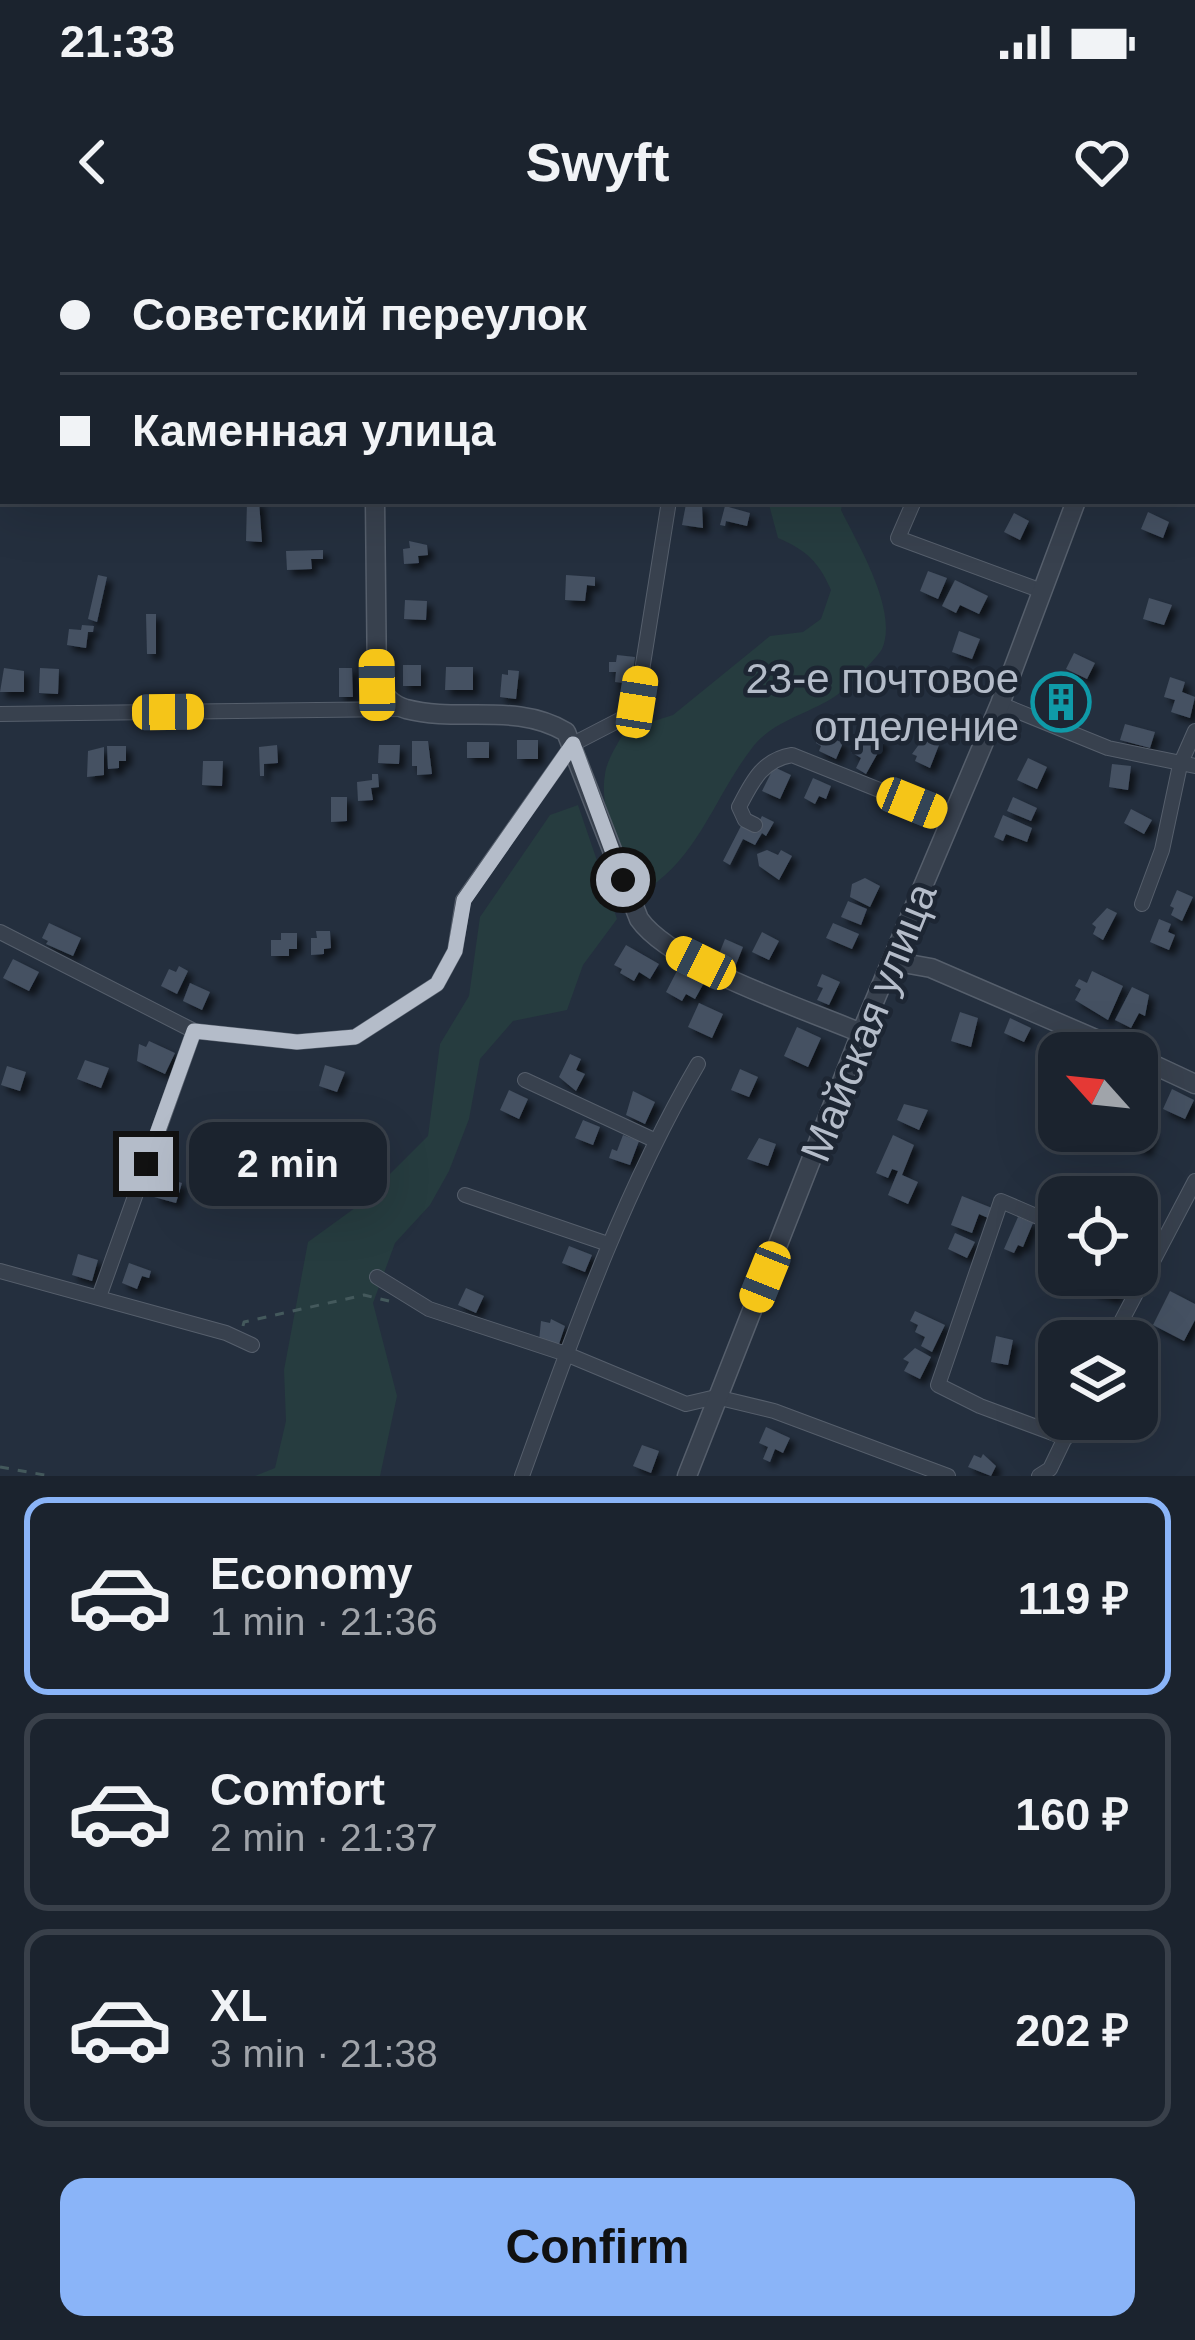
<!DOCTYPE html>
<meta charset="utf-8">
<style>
body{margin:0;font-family:Arial,sans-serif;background:#282f3a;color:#f1f3f6;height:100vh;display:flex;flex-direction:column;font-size:45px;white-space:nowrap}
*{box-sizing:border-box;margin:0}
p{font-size:39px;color:#a0a4aa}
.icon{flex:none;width:66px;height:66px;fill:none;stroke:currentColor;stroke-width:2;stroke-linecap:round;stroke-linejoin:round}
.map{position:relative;height:1236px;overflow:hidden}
.details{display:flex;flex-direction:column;background:#1b232e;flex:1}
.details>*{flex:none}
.guide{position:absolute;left:0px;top:0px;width:1197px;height:264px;box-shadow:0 12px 48px #0002,0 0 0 3px #39404a;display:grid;align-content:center;height:264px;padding:0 60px;background:#1b232e}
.needle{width:78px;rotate:297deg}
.buttons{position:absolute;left:1038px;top:792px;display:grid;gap:24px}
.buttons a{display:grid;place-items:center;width:120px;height:120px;border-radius:24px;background:#1b232e;box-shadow:0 12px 48px #0002,0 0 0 3px #39404a;font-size:60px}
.end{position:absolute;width:54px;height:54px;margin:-27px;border:15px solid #b4bcc9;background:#111;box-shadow:0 0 0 6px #111}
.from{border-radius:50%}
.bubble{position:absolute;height:84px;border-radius:24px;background:#1b232e;box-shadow:0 12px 48px #0002,0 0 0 3px #39404a;font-size:39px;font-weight:700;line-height:84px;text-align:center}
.car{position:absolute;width:36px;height:72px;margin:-36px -18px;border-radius:15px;box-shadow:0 0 9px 3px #0007;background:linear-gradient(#f5c518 24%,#345 0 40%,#f5c518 0 76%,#345 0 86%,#f5c518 0)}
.guide b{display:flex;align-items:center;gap:42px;height:114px;font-size:45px}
.guide b+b{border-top:3px solid #39404a}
.guide i{width:30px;height:30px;background:#f1f3f6}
ul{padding:21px 0 0;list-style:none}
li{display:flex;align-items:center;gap:36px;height:198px;margin:0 24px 18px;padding:0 36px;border:6px solid #39404a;border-radius:24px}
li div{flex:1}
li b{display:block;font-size:45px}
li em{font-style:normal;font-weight:700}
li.current{border-color:#8ab4f8}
li>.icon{width:108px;height:108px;stroke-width:1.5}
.button{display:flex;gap:24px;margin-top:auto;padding:24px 60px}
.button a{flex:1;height:138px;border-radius:24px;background:#8ab4f8;color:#111;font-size:48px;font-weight:700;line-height:138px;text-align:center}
.status{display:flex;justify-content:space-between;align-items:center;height:84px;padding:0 60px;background:#1b232e;direction:ltr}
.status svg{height:33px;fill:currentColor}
header{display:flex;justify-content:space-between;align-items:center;height:156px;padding:0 60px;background:#1b232e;font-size:54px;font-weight:700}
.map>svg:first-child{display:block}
.green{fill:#263c3f}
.building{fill:#455162;filter:url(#shadow)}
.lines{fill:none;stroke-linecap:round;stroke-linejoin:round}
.minor-casing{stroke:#565f6c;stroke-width:16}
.tertiary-casing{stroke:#565f6c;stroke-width:21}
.path{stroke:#44595c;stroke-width:3;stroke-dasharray:9 9;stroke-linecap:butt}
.minor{stroke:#38414e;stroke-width:14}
.tertiary{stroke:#38414e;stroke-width:18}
.route{stroke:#b4bcc9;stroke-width:15}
.labels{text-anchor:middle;stroke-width:9;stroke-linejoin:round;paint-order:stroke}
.poi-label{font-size:42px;fill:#b4bcc9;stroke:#1d2633;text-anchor:end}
.street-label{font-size:42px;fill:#b4bcc9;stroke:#1d2633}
</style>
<div class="status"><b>21:33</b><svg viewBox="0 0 49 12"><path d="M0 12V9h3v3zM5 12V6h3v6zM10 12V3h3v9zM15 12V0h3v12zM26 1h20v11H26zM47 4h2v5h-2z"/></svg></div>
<header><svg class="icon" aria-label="back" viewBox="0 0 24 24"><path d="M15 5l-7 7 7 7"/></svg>Swyft<svg class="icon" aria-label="heart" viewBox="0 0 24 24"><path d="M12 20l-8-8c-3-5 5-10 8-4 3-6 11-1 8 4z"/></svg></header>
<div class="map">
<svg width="1195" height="1236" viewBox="0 0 1195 1236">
<defs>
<filter id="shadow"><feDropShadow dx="5.5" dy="5.5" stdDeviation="3" flood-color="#0009"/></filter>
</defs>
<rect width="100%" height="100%" fill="#242f3e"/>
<path class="green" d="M768 261H843L841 270C857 303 899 371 882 409 878 417 846 449 837 455 810 474 773 480 752 508 715 556 700 613 649 648 624 619 598 574 605 534 607 519 618 504 625 490L673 475 770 396 803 392 821 379 831 350C819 322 806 310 778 298Z
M578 565 617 679 583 725 567 770 513 781 480 819 469 879 449 931 430 965 395 1003 373 1063 397 1156 380 1236H255L275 1228 286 1181 284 1130 308 1002 359 965 428 896 440 804 469 756 480 677 550 575Z"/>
<path class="building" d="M247 261H259L262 302 246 301Z
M686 264 702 266 703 288 682 285Z
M725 266 750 273 747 286 726 281 725 286 720 285Z
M1148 272 1169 282 1163 298 1141 289Z
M1014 273 1029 281 1020 300 1004 292Z
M409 301 427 305 428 315 418 316 419 323 404 324 403 309 410 308Z
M323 310V319H311L312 329 287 330 286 311Z
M928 331 947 338 938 359 920 351Z
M98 335 107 337 97 382 88 379Z
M566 335 595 337V346L587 345 585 361 565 360Z
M955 340 988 356 979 374 960 365 956 373 942 366Z
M1149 358 1172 365 1164 385 1143 379Z
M405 360 427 361 426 380 404 379Z
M146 374H156V414H147Z
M82 385 94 386 93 392H88L86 408 67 405 69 389 81 390Z
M959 391 980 399 972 419 952 412Z
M1074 413 1095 423 1087 439 1066 429Z
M617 415 635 417 632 444 615 442 616 432H609V422H616Z
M403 425H421V446H403Z
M446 427H473V450H445Z
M4 428 24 431V452H0Z
M40 428 59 429 58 454 39 453Z
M339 428H352L353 457H339Z
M508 430 519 431 516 459 500 457 502 434 508 435Z
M1170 437 1185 442 1182 452 1195 457 1190 478 1171 472 1175 460 1164 457Z
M1125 484 1155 492 1150 508 1120 500Z
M863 490 884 502 866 534 856 528 861 518 851 512Z
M820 493 843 503 836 519 819 511 821 506 816 503Z
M923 499 939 505 930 528 915 521 917 516 912 514Z
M517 500H538V519H517Z
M412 501H428L432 534 417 535V526H412Z
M467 502H489V518H467Z
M277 505 278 523 264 524V536H260L259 507Z
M379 505H400L399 524 378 523Z
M107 506H126V521H119V528L108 529Z
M104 507V535L87 537 88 511Z
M1028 518 1047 527 1037 549 1017 540Z
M203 521H223L222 546 202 545Z
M1112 524 1131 526 1128 550 1109 547Z
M774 527 791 535 780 559 762 551Z
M372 534H378L379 547 371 548 373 560 358 561 357 542 372 540Z
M813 538 831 546 826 559 819 556 815 564 804 558Z
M331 557H347V581L331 582Z
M1013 557 1037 568 1031 581 1007 571Z
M1131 569 1152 580 1144 594 1124 583Z
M1003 575 1032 588 1027 602 1006 594 1003 601 994 597Z
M762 576 774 582 766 596 762 593 755 605 743 599 730 625 723 621 742 584 754 591Z
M767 610 778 615 781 610 792 616 779 640 759 626 757 614Z
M865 638 880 646 870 667 850 657 852 644Z
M1177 650 1193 657 1182 681 1171 675 1174 668 1170 666Z
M848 661 867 669 861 685 841 677Z
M1107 668 1117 673 1103 700 1093 694 1096 687 1092 684Z
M1159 679 1171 684 1168 692 1175 695 1169 710 1150 702Z
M49 683 81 698 73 716 46 704 48 701 42 698Z
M833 683 859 694 852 709 826 698Z
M316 691H330L331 708 324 709V714L311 715V698H317Z
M762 692 779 701 769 720 752 712Z
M281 693H297V709H289V716H271V700H281Z
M725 699 743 707 735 727 717 719Z
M626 705 659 724 650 739 639 732 634 741 620 733 622 729 614 725Z
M13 719 39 732 29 751 3 738Z
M179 726 188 731 177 754 161 746 169 729 176 732Z
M679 727 705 741 695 759 686 754 682 761 666 752Z
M1092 731 1123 746 1108 780 1075 760 1081 749 1075 746 1079 739 1087 743Z
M822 734 840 742 829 765 817 760 823 748 817 746Z
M190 743 210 752 202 770 183 761Z
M1132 747 1149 755 1145 776 1139 773 1131 788 1115 780Z
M699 763 723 774 712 798 688 787Z
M960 772 978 778 971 807 951 801Z
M1010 778 1031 788 1024 802 1004 793Z
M797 787 821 798 808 827 784 816Z
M149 801 175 813 165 834 137 821 139 804 146 807Z
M570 814 581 819 576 830 585 834 576 851 559 837Z
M85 820 109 828 101 848 77 839Z
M325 825 345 832 337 852 319 846Z
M7 826 26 832 20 851 1 845Z
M740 829 758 837 749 857 731 850Z
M1172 849 1194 860 1185 879 1163 869Z
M509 850 528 859 519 879 500 870Z
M633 851 655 862 645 884 626 875Z
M904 864 928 870 919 890 897 880Z
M583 880 600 887 593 905 575 898Z
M1137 886 1153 892 1146 911 1122 902 1127 891H1137Z
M623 895 639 901 630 925 609 918 612 909 617 911Z
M893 895 914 905 902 935 918 942 908 964 888 955 898 931 892 929 888 938 876 933Z
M759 898 776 904 768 926 747 919Z
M162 937 182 943 176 963 154 957Z
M962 956 992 968 988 978 979 974 972 993 951 985Z
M1018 977 1033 983 1023 1007 1018 1005 1014 1013 1004 1009Z
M955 993 975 1002 967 1018 948 1009Z
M569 1006 592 1015 585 1032 562 1023Z
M78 1014 98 1020 92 1041 72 1035Z
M129 1023 151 1031 149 1038 142 1036 137 1049 122 1043Z
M1096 1035H1124L1115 1059 1090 1050Z
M466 1048 484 1056 476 1073 458 1065Z
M1170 1051 1195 1064V1080L1184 1101 1153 1085Z
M915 1071 945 1085 932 1112 921 1106 925 1097 915 1092 918 1085 910 1081Z
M551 1079 565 1086 558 1107 539 1101 541 1081 550 1083Z
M996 1096 1013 1100 1008 1125 991 1122Z
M915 1108 931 1117 920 1139 904 1131 909 1122 903 1119Z
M766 1187 790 1198 783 1213 775 1209 770 1222 763 1219 768 1207 759 1203Z
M642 1205 659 1211 651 1233 633 1226Z
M983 1214 996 1226 991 1236 968 1227 974 1215 981 1218Z"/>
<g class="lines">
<defs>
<path id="minor" d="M131 3V0
M707 3V0
M0 75H3
M0 214H3
M914 261 898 298 1042 351
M1000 464 1108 508 1195 526
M0 474 403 469
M755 585 745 580 739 567C752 542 762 520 792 515L952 579
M1142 664 1162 610 1180 525 1195 491
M0 692 194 791 297 802 355 797 437 744 455 711 463 660 573 504 629 475 637 462 669 261
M525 840 654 900
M465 955 608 1004
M1059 986 1001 961 938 1145 980 1166 1066 1198
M0 1031 226 1093 252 1105
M377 1037 429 1069 566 1114 686 1164 716 1157 774 1171 948 1236
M99 1057 194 791
M1111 1101 1195 941
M522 1236C573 1095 622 954 698 824
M1039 1236 1050 1229 1074 1179"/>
<path id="tertiary" d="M374 0V3
M1180 3 1181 0
M375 261 377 445C385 456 392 465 406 469 460 483 515 462 566 492L639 679C672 726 805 769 861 793
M892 721 931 728 1128 813
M1137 817 1195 844
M687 1236 861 793 1000 464 1076 261"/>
</defs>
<use href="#minor" class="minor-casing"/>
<use href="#tertiary" class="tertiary-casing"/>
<path class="path" d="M243 1086 244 1082 364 1055 389 1061
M0 1227 50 1236"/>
<use href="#minor" class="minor"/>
<use href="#tertiary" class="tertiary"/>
</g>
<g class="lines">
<path class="route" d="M146 924 194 791 297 802 355 797 437 744 455 711 464 660 573 504 623 640"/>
</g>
<defs>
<symbol id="building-ring" viewBox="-11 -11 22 22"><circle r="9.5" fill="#1d2633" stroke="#0f9aa8" stroke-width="1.5"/><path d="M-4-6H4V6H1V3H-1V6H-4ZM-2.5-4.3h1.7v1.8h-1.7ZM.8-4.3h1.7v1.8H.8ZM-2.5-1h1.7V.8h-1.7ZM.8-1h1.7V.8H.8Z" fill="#0f9aa8"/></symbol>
</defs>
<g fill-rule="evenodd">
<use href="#building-ring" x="1028" y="429" width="66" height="66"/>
</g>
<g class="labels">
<g class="poi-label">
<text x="1019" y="453">23-е почтовое<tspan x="1019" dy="48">отделение</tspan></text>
</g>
<g class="street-label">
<text transform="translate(868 782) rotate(-68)" y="15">Майская улица</text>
</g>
</g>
</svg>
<div class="buttons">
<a><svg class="needle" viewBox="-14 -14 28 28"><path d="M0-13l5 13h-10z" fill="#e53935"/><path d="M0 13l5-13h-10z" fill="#a0a4aa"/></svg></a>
<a><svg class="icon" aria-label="locate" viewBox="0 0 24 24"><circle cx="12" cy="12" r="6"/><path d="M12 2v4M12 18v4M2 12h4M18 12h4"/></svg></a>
<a><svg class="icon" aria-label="layers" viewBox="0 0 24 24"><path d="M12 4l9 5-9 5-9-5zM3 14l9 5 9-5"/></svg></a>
</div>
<i class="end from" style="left:623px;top:640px"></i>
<i class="end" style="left:146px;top:924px"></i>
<div class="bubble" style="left:189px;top:882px;width:198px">2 min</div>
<i class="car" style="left:377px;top:445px;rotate:359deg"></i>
<i class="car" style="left:637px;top:462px;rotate:9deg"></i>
<i class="car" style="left:168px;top:472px;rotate:89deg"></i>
<i class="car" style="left:912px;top:563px;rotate:112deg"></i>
<i class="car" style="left:701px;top:723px;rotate:296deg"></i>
<i class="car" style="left:765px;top:1037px;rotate:202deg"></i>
<div class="guide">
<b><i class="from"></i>Советский переулок</b>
<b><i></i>Каменная улица</b>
</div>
</div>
<section class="details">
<ul>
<li class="current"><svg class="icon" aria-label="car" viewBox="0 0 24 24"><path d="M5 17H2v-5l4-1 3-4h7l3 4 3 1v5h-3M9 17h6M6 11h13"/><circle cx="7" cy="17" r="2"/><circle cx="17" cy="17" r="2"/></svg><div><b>Economy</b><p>1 min · 21:36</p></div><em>119 ₽</em></li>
<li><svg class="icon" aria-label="car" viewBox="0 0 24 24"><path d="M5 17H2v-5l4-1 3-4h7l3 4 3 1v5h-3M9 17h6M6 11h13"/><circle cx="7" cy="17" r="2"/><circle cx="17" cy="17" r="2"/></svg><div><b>Comfort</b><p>2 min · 21:37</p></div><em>160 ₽</em></li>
<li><svg class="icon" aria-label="car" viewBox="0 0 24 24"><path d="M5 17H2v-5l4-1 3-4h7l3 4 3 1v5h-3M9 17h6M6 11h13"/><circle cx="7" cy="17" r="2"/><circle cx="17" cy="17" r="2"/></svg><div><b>XL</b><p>3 min · 21:38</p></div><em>202 ₽</em></li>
</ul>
<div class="button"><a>Confirm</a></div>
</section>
